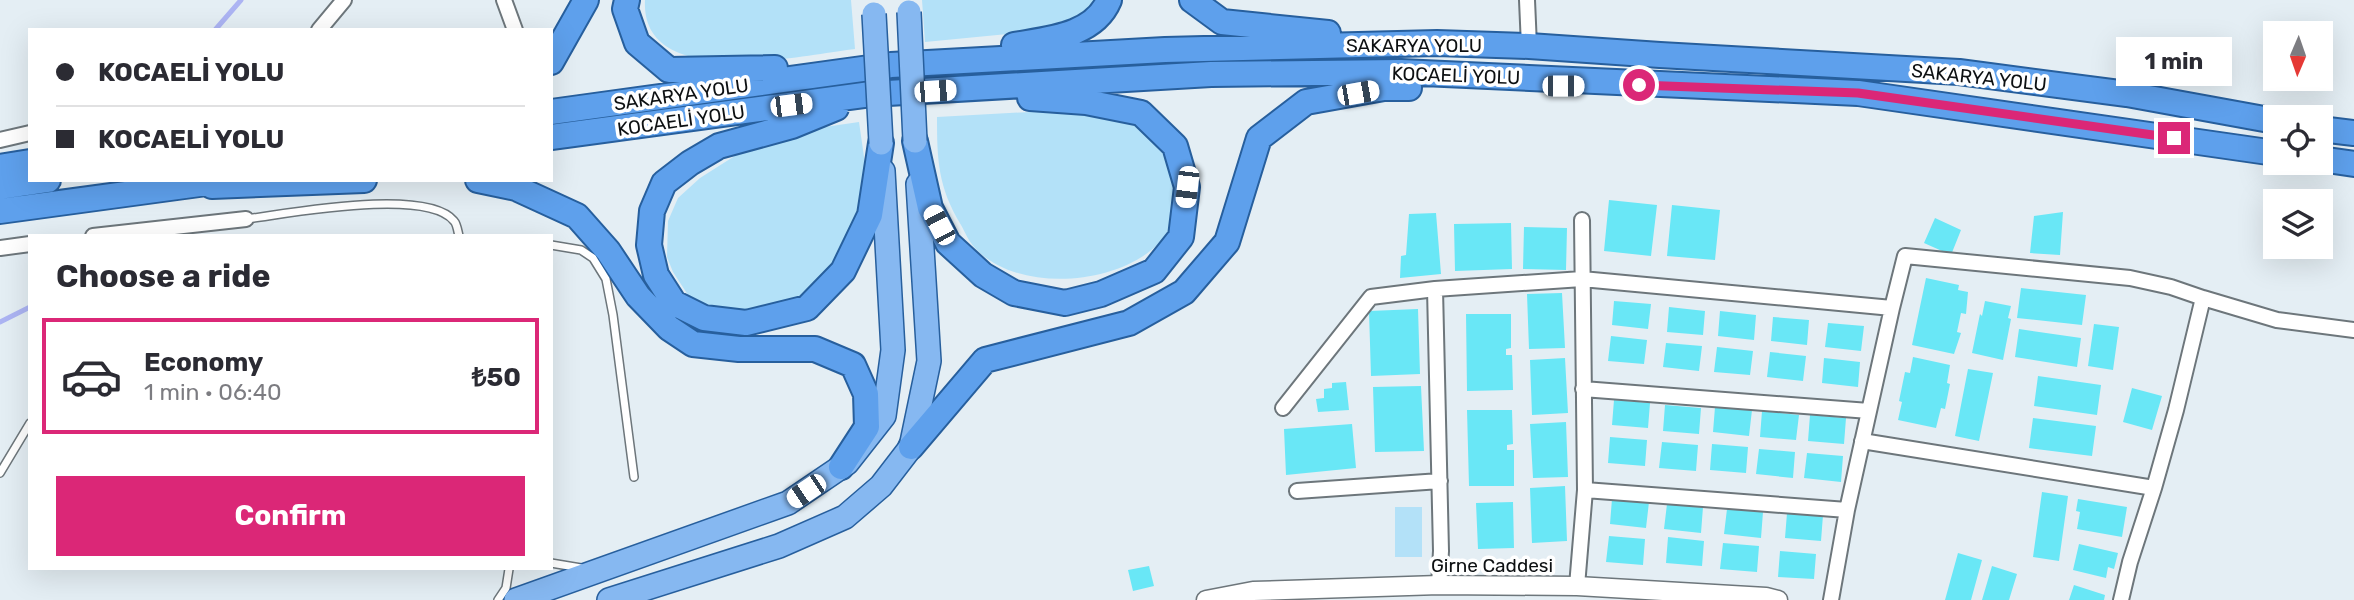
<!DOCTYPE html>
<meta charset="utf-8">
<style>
body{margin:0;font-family:Rubik,sans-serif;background:#f2f2f3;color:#2b2b33;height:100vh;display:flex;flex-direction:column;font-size:26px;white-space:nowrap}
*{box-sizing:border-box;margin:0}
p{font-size:23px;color:#7c7c81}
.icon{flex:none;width:38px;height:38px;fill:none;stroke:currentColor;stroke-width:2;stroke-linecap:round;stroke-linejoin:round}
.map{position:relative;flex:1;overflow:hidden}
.panel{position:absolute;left:28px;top:234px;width:525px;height:336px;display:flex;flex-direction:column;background:#fff;border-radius:0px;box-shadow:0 7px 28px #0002}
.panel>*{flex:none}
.guide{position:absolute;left:28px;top:28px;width:525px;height:154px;border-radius:0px;box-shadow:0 7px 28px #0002;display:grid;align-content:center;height:154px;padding:0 28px;background:#fff}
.needle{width:46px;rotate:182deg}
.buttons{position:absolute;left:2263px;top:21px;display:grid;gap:14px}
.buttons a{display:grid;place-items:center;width:70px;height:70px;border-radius:0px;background:#fff;box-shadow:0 7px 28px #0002;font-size:35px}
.end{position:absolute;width:32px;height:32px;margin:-16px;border:9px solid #db2777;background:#fff;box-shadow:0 0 0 4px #fff}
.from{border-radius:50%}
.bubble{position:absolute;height:49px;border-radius:0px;background:#fff;box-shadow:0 7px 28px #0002;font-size:23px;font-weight:700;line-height:49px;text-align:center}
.car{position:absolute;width:21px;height:42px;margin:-21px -10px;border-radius:9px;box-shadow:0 0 5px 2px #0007;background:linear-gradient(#fff 24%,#345 0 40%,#fff 0 76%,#345 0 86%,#fff 0)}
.guide b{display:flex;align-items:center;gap:24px;height:66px;font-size:26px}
.guide b+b{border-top:2px solid #e1e1e2}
.guide i{width:18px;height:18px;background:#2b2b33}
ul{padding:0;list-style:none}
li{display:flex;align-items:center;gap:21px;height:116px;margin:0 14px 10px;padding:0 14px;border:4px solid transparent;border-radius:0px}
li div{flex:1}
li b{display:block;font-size:26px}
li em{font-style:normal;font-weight:700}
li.active{border-color:#db2777}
li>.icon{width:63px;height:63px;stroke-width:1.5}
h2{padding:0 28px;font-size:32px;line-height:84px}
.button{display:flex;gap:14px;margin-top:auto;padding:14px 28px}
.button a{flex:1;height:80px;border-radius:0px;background:#db2777;color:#fff;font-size:28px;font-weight:700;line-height:80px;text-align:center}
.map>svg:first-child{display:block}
.green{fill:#b3e1f8}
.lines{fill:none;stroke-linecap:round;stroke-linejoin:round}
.stream{stroke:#acb4f3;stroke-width:5}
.building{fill:#69e7f6}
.service-casing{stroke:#6d767b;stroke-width:10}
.minor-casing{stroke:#6d767b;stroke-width:18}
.tertiary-casing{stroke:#6d767b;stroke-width:21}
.primary-casing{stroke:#275f9d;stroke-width:26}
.trunk-casing{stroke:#275f9d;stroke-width:28}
.service{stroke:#fff;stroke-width:7}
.minor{stroke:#fff;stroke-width:14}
.tertiary{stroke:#fff;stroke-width:18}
.primary{stroke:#86b8f1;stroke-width:23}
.trunk{stroke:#5ea0ec;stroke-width:24}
.primary-bridge-casing{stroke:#275f9d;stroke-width:26;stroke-linecap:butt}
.primary-bridge{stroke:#86b8f1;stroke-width:23}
.route{stroke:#db2777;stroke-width:9}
.labels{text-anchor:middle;stroke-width:7;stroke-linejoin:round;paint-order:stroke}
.street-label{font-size:19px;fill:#0d1012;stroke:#fff}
</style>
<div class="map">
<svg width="2354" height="600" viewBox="0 0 2354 600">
<rect width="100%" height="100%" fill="#e4eef4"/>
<path class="green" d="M645 0H851L855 49C803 55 640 93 645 0Z
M922 0H1105L1099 7 1049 30 925 42Z
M1048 111H1115L1181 153C1178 169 1175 221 1168 232 1132 286 1019 296 975 248 969 242 965 232 961 225 938 187 937 160 937 117Z
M859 122 868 185 851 248 797 304 724 314 690 298 673 272 667 257 668 221 678 198 700 178 741 152 804 130Z
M1395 507H1422V557H1395Z"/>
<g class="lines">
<path class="stream" d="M215 30 241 0
M0 322 30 307"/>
</g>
<path class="building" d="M1609 200 1657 205 1651 256 1604 251Z
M1672 205 1720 210 1715 260 1667 256Z
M2063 212 2060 255 2030 253 2034 216Z
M1436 213 1441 274 1400 278 1401 256 1406 255 1409 214Z
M1935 218 1961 230 1951 255 1924 243Z
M1511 223 1512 269 1455 271 1454 224Z
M1524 227 1567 228 1566 270 1523 269Z
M1926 278 1959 285 1958 290 1968 292 1966 314 1961 313 1957 332 1961 333 1954 354 1912 345Z
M2021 288 2086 295 2082 325 2017 318Z
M1562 293 1565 348 1529 349 1527 294Z
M1614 301 1651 304 1648 329 1612 325Z
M1985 301 2011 306 2008 318 2011 319 2003 360 1972 353 1980 314 1982 316Z
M1669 307 1705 311 1703 335 1667 332Z
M1418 309 1420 374 1371 376 1369 311Z
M1720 311 1756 315 1754 340 1718 336Z
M1466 314H1511V348L1506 349V355H1512L1513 390 1467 391Z
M1773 317 1809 320 1807 345 1771 341Z
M1828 323 1864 326 1861 351 1825 347Z
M2094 324 2119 327 2113 370 2088 366Z
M2019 329 2081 338 2077 367 2015 357Z
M1611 336 1647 340 1644 364 1608 361Z
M1666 343 1702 346 1699 371 1663 367Z
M1717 347 1753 351 1750 375 1714 372Z
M1770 352 1806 356 1803 381 1767 377Z
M1913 357 1950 365 1947 383 1950 384 1945 409 1941 408 1936 428 1898 420 1902 402 1899 401 1905 372 1910 373Z
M1565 358 1568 413 1532 415 1530 360Z
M1824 358 1860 362 1858 387 1822 383Z
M1968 369 1993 373 1979 441 1955 436Z
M2038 376 2101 385 2097 415 2034 406Z
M1346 382 1349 410 1318 412 1316 399 1324 398V389L1332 388V383Z
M1421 386 1424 451 1375 452 1373 387Z
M2132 388 2162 396 2152 430 2123 422Z
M1614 400 1650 403 1648 428 1612 425Z
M1665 405 1701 408 1699 434 1663 431Z
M1715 407 1752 410 1749 436 1713 432Z
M1467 410H1512L1513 444 1507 445V450H1514V486H1469Z
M1762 411 1799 415 1796 440 1760 437Z
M1810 415 1846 418 1844 444 1808 441Z
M2033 418 2096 426 2092 456 2029 448Z
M1566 422 1568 477 1533 478 1530 424Z
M1352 424 1356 468 1286 475 1284 429Z
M1610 437 1647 440 1645 466 1608 463Z
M1662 442 1698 445 1696 471 1659 468Z
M1712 444 1748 447 1746 473 1710 470Z
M1759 449 1795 452 1793 478 1756 474Z
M1807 453 1843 456 1841 482 1804 478Z
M1565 486 1567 541 1532 543 1530 488Z
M2042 492 2068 496 2059 561 2033 557Z
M1612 499 1649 502 1646 528 1610 524Z
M2078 499 2127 507 2122 537 2077 529 2080 512 2076 511Z
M1513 502 1514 548 1478 549 1476 503Z
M1667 504 1703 507 1701 533 1664 529Z
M1727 509 1763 512 1761 538 1724 534Z
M1787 513 1823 515 1821 541 1785 538Z
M1609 536 1645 539 1643 565 1606 562Z
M1668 537 1704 541 1702 566 1666 563Z
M1723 543 1759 546 1757 572 1720 569Z
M2079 544 2118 553 2114 569 2108 567 2106 578 2073 570Z
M1780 551 1816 554 1814 579 1778 577Z
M1958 553 1982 560 1971 600H1945Z
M1149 566 1154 586 1133 591 1128 570Z
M1992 566 2017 574 2009 600H1982Z
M2074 585 2105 595 2104 600H2069Z"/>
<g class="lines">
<defs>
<path id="service" d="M246 219C287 214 426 187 454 221 457 224 458 232 459 236
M551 245 581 250 593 258 606 279 613 315 634 477
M0 473 30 423
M551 563 581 568
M498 600 506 588 509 569"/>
<path id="minor" d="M504 0 515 30
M1527 0 1529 46
M319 30 344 0
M0 140 30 133
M93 236 246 219
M0 248 30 244
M1435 289 1441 551 1439 585
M2203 298 2277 320 2354 330
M1583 389 1869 411
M1283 408 1371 297 1435 289 1582 279 1892 308 1847 510 1831 600
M1862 441 2154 488 2176 410 2203 298 2171 287 2130 278 1905 256 1892 308
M1585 490 1847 510
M1297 491 1440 481
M1577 586 1585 490 1582 220
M2121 600 2130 562 2154 488"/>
<path id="tertiary" d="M1206 600 1253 591 1439 585 1577 586 1766 597 1778 600"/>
<path id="primary" d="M516 600 788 503 847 463 884 416 893 350 883 171
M609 600 779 546 845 517 881 486 911 447 929 361 918 184"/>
<path id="trunk" d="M627 0 625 9 637 43 669 70 775 68
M1192 0 1222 22 1328 33
M1014 45C1048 39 1094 36 1109 0
M551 62 586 0
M836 108 792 126 719 146 690 163 664 183 652 211 649 245 656 275 674 303 704 318 746 323 807 308 843 271 870 215 881 143
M551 112 891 65 1165 50 1437 43 1529 46 1660 55 1959 72 2127 94 2275 121
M2320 129 2354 133
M551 137 871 94 1211 74 1401 72 1858 93 2275 153
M915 141 930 208 948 243 983 275 1014 293 1065 303 1101 294 1154 271 1181 237 1187 187 1175 146 1141 113 1086 102 1030 98
M2320 159 2354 164
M0 167 30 162
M478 180 516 188 577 216 608 251 638 296 669 328 693 344 739 349H815L853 365 866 394 867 427 841 467
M212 186 364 180
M0 187 48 180
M0 211 229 180
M911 447 985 360 1129 323 1184 292 1227 242 1259 138 1306 102 1384 88H1409"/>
</defs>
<use href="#service" class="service-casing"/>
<use href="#minor" class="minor-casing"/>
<use href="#tertiary" class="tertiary-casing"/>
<use href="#primary" class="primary-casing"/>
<use href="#trunk" class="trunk-casing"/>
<use href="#service" class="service"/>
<use href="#minor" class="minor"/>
<use href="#tertiary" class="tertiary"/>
<use href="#primary" class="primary"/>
<use href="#trunk" class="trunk"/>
<defs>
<path id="primary-bridge" d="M909 12 915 141
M874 14 881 143"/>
</defs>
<use href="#primary-bridge" class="primary-bridge-casing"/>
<use href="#primary-bridge" class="primary-bridge"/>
</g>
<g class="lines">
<path class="route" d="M1639 85 1858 93 2174 138"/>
</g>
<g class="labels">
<g class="street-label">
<text x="1414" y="52">SAKARYA YOLU</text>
<text transform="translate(1456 75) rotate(2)" y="7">KOCAELİ YOLU</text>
<text transform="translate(1979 77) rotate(6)" y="7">SAKARYA YOLU</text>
<text transform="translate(681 94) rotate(-8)" y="7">SAKARYA YOLU</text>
<text transform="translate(681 120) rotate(-8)" y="7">KOCAELİ YOLU</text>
<text x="1492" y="572">Girne Caddesi</text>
</g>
</g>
</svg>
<div class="buttons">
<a><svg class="needle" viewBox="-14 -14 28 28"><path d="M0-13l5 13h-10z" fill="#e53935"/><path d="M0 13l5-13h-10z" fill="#7c7c81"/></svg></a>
<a><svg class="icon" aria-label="locate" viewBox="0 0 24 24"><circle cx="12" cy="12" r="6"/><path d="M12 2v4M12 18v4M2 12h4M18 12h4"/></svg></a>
<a><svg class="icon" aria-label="layers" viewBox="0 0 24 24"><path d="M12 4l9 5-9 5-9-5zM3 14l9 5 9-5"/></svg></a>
</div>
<i class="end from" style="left:1639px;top:85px"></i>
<i class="end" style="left:2174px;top:138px"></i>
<div class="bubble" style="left:2116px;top:37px;width:116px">1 min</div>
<i class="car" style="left:1563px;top:86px;rotate:90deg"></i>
<i class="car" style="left:935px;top:91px;rotate:86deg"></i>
<i class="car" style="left:1358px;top:93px;rotate:80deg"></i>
<i class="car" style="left:791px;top:105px;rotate:83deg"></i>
<i class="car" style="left:1187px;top:187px;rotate:187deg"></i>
<i class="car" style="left:939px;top:225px;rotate:332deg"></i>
<i class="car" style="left:806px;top:491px;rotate:236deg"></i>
<div class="guide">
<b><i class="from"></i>KOCAELİ YOLU</b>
<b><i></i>KOCAELİ YOLU</b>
</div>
<section class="panel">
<h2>Choose a ride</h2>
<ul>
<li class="active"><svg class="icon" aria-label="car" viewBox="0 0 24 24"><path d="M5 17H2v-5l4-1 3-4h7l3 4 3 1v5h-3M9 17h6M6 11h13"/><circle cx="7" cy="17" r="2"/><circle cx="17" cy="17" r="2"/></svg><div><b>Economy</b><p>1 min · 06:40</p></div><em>₺50</em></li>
</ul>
<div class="button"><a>Confirm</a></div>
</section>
</div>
